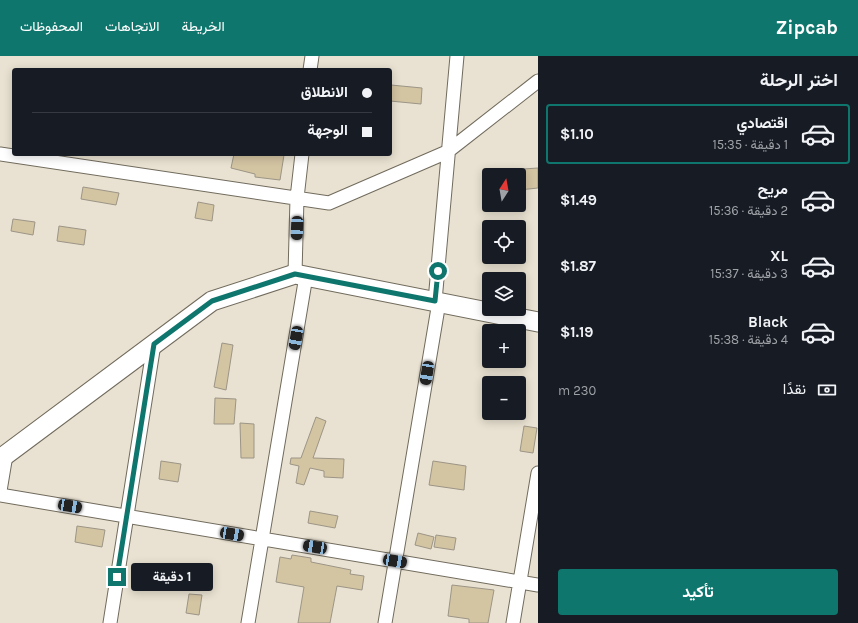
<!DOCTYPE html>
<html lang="ar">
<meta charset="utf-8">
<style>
body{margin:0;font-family:Karla,Vazirmatn,sans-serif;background:#20242c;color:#f1f3f6;direction:rtl;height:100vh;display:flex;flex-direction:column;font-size:15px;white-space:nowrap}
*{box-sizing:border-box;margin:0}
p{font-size:13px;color:#9ea1a6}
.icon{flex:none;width:22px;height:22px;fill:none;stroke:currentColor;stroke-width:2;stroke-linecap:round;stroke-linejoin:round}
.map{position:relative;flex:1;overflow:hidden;direction:ltr}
.side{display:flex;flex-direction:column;background:#171b24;width:320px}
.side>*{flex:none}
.guide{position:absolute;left:12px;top:12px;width:380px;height:88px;border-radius:4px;box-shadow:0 2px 10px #0003;direction:rtl;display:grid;align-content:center;height:88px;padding:0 20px;background:#171b24}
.needle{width:26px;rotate:11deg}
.controls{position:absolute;left:482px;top:112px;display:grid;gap:8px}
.controls a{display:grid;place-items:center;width:44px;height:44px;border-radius:4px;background:#171b24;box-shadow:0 2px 10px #0003;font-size:20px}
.end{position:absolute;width:18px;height:18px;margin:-9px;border:5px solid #0f766e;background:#fff;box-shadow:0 0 0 2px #fff}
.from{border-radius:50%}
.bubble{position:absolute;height:28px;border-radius:4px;background:#171b24;box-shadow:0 2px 10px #0003;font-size:13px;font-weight:700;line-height:28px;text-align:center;direction:rtl}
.car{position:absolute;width:12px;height:24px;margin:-12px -6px;border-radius:5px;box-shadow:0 0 3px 1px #0007;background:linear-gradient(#222 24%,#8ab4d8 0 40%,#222 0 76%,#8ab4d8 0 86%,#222 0)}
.guide b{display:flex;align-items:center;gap:14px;height:38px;font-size:15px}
.guide b+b{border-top:1px solid #363941}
.guide i{width:10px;height:10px;background:#f1f3f6}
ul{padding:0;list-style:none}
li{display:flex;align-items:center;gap:12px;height:60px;margin:0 8px 6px;padding:0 12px;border:2px solid transparent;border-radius:4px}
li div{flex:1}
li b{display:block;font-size:15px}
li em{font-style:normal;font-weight:700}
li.current{border-color:#0f766e}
li>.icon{width:36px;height:36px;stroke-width:1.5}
h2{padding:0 20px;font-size:18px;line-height:48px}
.pay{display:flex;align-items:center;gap:10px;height:44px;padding:0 20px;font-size:15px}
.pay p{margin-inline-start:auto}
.button{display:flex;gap:8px;margin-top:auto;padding:8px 20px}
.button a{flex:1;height:46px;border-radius:4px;background:#0f766e;color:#fff;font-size:16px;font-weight:700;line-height:46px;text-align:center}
header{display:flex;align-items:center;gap:24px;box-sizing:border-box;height:56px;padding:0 20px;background:#0f766e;color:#fff}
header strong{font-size:19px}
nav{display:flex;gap:22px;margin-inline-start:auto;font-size:14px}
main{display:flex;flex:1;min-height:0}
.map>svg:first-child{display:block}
.building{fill:#d3c4a2;stroke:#9c9586}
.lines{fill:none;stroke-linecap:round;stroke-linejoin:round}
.street-casing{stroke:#716b5d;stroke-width:15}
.secondary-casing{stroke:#716b5d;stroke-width:21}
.street{stroke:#fff;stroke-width:13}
.secondary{stroke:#fff;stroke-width:19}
.route{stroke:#0f766e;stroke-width:5}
</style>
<header>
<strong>Zipcab</strong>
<nav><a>الخريطة</a><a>الاتجاهات</a><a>المحفوظات</a></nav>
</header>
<main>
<section class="side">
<h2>اختر الرحلة</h2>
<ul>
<li class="current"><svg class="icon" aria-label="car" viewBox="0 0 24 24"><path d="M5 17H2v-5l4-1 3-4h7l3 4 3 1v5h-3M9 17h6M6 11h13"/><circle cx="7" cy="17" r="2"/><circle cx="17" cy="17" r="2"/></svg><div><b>اقتصادي</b><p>1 دقيقة · 15:35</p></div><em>$1.10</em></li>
<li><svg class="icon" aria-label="car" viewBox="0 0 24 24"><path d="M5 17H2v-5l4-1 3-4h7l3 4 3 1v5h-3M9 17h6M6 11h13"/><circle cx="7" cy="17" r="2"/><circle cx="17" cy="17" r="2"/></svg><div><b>مريح</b><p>2 دقيقة · 15:36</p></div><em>$1.49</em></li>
<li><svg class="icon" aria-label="car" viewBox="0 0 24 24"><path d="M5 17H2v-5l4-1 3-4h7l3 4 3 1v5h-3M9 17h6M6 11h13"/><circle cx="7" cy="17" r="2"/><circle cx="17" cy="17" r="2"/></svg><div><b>XL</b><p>3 دقيقة · 15:37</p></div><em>$1.87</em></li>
<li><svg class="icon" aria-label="car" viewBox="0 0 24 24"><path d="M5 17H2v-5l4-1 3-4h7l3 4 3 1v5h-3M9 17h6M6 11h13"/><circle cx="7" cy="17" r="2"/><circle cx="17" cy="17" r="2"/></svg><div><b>Black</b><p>4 دقيقة · 15:38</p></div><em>$1.19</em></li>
</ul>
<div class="pay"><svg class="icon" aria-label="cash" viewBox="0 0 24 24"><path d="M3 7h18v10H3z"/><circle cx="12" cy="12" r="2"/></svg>نقدًا<p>230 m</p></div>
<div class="button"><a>تأكيد</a></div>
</section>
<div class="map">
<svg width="538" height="567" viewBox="0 0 538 567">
<rect width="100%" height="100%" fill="#e9e2d2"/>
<path class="building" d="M391 29 422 32 421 48 390 45Z
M234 98H275L284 99 280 124 255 121V118L231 112Z
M538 112V132L519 134V121H523V113Z
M83 131 119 137 116 149 81 143Z
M198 146 214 149 212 165 195 162Z
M13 163 35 166 33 179 11 175Z
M59 170 86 174 84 189 57 185Z
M222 287 233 289 226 334 214 331Z
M215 342 236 343 234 368H214Z
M316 361 326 365 313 402 344 403 343 422 324 421V415L310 412 304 429 296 427 299 410 290 408 291 402H301Z
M240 367 254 368V402H241Z
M524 370 537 372 533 397 520 395Z
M161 405 181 408 178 426 159 423Z
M433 405 466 410 464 434 429 429Z
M310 455 338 460 335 472 308 467Z
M77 470 105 474 102 491 75 486Z
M418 477 434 481 431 493 415 489Z
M436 479 456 482 454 494 434 491Z
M292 499 311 502V506L351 514 350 518 364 520 362 534 337 530 330 567H298L304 531 276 526 280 501 291 503Z
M452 529 494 534 488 567H469V563L448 560Z
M189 538 202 539 199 559 186 557Z"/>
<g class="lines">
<defs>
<path id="street" d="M310 14 312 0
M0 98 329 147 447 96 538 25
M295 218 297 142 302 98
M435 245 457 0
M0 435 6 399
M0 439 538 529
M110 567 154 288
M248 567 306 220
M385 567 439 246
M513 567 538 417"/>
<path id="secondary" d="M0 403 212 245 295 218 538 266"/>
</defs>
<use href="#street" class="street-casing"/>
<use href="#secondary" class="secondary-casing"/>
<use href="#street" class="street"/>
<use href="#secondary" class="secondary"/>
</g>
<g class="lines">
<path class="route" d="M117 521 154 288 212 245 295 218 435 245 438 215"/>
</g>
</svg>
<div class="controls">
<a><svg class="needle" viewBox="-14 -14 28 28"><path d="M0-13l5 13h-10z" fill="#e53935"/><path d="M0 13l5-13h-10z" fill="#9ea1a6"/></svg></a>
<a><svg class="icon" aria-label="locate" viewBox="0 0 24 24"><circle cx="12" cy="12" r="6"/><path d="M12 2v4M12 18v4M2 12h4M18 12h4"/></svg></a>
<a><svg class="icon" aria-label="layers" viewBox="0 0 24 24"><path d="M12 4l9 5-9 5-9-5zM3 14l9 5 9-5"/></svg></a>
<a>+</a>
<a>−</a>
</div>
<i class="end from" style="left:438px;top:215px"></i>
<i class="end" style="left:117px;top:521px"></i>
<div class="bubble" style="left:131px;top:507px;width:82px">1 دقيقة</div>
<i class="car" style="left:297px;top:172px;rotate:182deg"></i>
<i class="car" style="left:296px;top:282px;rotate:190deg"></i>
<i class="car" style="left:427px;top:317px;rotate:189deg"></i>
<i class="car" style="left:70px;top:450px;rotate:99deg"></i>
<i class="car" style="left:232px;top:478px;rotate:100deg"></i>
<i class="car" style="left:315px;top:491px;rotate:279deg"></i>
<i class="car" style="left:395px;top:505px;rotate:100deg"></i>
<div class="guide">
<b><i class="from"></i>الانطلاق</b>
<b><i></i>الوجهة</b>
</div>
</div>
</main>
